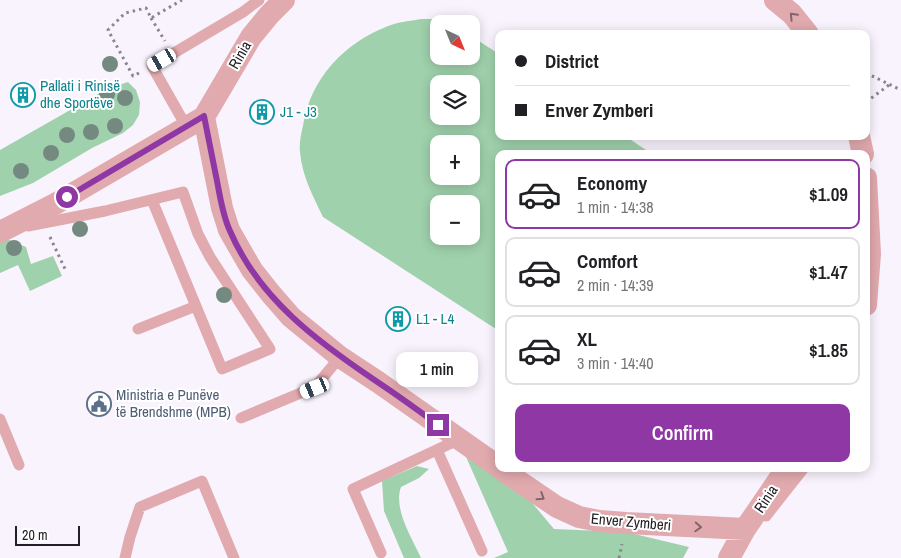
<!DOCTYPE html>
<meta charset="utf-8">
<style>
body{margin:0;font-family:"Archivo Narrow",sans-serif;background:#f2f2f2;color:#202124;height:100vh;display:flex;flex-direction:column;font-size:19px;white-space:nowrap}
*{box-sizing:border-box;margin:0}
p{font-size:16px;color:#757577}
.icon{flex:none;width:28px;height:28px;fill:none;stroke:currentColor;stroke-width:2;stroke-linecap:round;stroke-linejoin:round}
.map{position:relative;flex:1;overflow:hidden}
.drawer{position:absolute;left:495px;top:150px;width:375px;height:322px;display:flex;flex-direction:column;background:#fff;border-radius:10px;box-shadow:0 2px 12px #0003}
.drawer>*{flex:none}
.banner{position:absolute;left:495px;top:30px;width:375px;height:110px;border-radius:10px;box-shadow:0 2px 12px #0003;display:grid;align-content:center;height:110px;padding:0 20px;background:#fff}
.needle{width:32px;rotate:137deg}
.buttons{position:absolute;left:430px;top:15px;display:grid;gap:10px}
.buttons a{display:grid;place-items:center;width:50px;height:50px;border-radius:10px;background:#fff;box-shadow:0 2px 12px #0003;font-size:25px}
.scale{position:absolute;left:15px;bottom:12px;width:65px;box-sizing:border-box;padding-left:5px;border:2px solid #222025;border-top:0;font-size:14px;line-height:18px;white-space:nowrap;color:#222025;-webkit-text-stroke:4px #fff;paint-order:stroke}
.end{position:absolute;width:22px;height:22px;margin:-11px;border:6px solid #8f37a4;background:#fff;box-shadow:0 0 0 2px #fff}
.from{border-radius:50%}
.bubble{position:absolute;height:35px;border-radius:10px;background:#fff;box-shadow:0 2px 12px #0003;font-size:16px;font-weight:600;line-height:35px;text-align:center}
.car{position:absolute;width:15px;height:30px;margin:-15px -8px;border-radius:6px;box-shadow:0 0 4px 1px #0007;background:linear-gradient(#fff 24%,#345 0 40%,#fff 0 76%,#345 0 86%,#fff 0)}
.banner b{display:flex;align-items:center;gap:18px;height:48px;font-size:19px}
.banner b+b{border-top:1px solid #e0e0e0}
.banner i{width:12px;height:12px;background:#202124}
ul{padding:9px 0 0;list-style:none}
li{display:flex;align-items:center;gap:15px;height:70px;margin:0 10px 8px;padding:0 10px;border:2px solid #e0e0e0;border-radius:10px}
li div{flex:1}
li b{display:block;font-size:19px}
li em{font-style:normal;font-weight:600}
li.active{border-color:#8f37a4}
li>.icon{width:45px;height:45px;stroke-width:1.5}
.primary-button{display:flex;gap:10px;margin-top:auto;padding:10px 20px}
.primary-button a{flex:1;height:58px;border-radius:10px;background:#8f37a4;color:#fff;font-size:20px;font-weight:600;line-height:58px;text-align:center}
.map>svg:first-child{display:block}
.green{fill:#9fd1ac;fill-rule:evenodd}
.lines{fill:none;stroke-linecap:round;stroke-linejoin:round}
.path{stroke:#8a868e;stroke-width:3;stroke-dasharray:2.5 4;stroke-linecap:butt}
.service{stroke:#e1aaae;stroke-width:11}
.minor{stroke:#e1aaae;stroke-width:22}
.tree{fill:#748a81}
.oneway{stroke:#82656a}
.route{stroke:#8f37a4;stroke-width:6}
.labels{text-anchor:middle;stroke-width:4;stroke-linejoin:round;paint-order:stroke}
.street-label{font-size:15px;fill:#222025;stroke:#fff}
.culture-label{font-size:15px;fill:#0d838f;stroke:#fff;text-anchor:start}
.service-label{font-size:15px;fill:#4e5e75;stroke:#fff;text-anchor:start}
</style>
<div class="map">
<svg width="901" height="558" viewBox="0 0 901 558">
<rect width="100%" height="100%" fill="#f9f3fe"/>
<path class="green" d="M421 19H435L452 24H439V56H471V36L499 54V136H625L652 154H499V331L323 217C313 196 302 176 300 152 299 144 301 134 303 126 310 79 344 43 388 26 398 22 410 21 421 19ZM439 84H471V116H439ZM439 144H471V176H439ZM439 204H471V236H439Z
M128 82 136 90 140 102 139 115 133 125 123 133 92 148 33 183 0 196V150L107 89Z
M2 237 26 247 31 264 53 256 62 276 30 291 18 265 0 273V238Z
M463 450 518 486 554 529 626 532 689 547 683 558H494L508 552Z
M417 466 429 469 419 478 401 487C393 509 412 538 421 558H404L384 511 382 481Z"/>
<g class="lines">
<path class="path" d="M151 18 165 41
M139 73 133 76 108 30 125 13 146 8 151 18 182 0
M866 73 901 90
M866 102 889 85
M50 237 66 271
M619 558 622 544"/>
<path class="service" d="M186 126 152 66 243 12 259 0
M28 226 105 211 183 192 198 234 210 257 270 349 222 369 152 200
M138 329 196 306
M241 418 315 387 340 357
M0 419 19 465
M437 450 482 551
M766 516 803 469
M381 553 353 489 460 439
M125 558 130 537 140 507 202 481 234 558"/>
<path class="minor" d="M775 0 792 14 808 34
M204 117 222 208 229 230 252 270 271 294 291 317 340 357 378 382 499 467
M204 117 251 37 269 15 284 0
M859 136 863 154
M866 178 870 254 866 305
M0 232 55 204 204 117
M501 469 557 507 579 517 599 521 626 523 745 529
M729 558 745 529 786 469"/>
</g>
<g class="tree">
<circle cx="110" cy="64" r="8"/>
<circle cx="107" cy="94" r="8"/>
<circle cx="125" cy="98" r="8"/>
<circle cx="115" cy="126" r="8"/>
<circle cx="91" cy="132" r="8"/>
<circle cx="67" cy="135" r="8"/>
<circle cx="51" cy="153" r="8"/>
<circle cx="21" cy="171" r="8"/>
<circle cx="80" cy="229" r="8"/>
<circle cx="14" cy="248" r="8"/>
<circle cx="224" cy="295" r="8"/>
</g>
<defs><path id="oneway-chevron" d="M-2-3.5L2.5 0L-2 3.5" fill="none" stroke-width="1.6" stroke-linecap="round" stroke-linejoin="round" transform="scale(1.25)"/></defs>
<g class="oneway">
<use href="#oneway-chevron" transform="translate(793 16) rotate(-134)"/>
<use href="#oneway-chevron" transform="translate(541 497) rotate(33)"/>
<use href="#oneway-chevron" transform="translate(698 527) rotate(3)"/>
</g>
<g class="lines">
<path class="route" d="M67 197 204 116C208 136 212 156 216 176 220 195 222 214 230 231 259 299 318 342 376 381 397 395 418 410 438 425"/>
</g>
<defs>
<symbol id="building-ring" viewBox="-11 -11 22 22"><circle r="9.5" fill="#fff" stroke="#0f9aa8" stroke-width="1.5"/><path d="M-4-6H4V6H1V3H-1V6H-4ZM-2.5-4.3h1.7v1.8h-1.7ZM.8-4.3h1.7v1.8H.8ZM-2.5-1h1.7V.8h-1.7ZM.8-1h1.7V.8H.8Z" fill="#0f9aa8"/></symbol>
<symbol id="civic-ring" viewBox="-11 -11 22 22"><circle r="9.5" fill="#fff" stroke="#5c6f8a" stroke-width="1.5"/><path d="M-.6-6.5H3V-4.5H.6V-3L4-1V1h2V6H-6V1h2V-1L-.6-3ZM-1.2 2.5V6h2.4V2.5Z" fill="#5c6f8a"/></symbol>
</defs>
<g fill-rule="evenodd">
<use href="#building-ring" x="9" y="81" width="28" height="28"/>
<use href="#building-ring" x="248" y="98" width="28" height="28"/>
<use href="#building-ring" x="384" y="305" width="28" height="28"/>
<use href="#civic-ring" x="85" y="390" width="28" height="28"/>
</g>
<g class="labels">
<g class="street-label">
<text transform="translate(240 55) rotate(-60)" y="5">Rinia</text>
<text transform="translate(766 499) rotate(-56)" y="5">Rinia</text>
<text transform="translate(631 522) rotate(5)" y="5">Enver Zymberi</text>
</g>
<g class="culture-label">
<text x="40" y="91">Pallati i Rinisë<tspan x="40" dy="17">dhe Sportëve</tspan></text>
<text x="280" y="117">J1 - J3</text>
<text x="416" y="324">L1 - L4</text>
</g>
<g class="service-label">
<text x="116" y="400">Ministria e Punëve<tspan x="116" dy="17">të Brendshme (MPB)</tspan></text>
</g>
</g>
</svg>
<div class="buttons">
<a><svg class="needle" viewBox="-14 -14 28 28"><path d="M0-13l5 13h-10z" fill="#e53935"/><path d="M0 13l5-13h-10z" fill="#757577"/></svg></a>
<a><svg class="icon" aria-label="layers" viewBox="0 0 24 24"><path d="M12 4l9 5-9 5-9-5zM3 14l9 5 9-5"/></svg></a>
<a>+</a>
<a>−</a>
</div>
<div class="scale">20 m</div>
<i class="end from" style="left:67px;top:197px"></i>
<i class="end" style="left:438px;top:425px"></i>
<div class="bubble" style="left:396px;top:352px;width:82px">1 min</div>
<i class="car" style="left:162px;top:60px;rotate:240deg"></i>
<i class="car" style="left:315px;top:388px;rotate:248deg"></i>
<div class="banner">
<b><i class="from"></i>District</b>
<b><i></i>Enver Zymberi</b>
</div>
<section class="drawer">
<ul>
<li class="active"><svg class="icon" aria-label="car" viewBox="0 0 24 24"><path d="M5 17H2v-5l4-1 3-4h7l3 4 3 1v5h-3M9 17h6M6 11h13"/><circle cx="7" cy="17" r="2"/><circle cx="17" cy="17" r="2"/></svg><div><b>Economy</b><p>1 min · 14:38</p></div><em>$1.09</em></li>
<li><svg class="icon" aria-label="car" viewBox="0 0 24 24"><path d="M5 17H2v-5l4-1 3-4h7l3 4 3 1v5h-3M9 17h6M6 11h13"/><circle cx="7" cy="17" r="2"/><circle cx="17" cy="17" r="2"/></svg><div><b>Comfort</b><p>2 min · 14:39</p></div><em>$1.47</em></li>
<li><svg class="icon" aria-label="car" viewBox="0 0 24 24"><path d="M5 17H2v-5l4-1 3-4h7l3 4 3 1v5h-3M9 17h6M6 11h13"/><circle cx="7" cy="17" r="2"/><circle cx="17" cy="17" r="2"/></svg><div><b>XL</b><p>3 min · 14:40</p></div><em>$1.85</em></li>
</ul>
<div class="primary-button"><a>Confirm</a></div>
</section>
</div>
